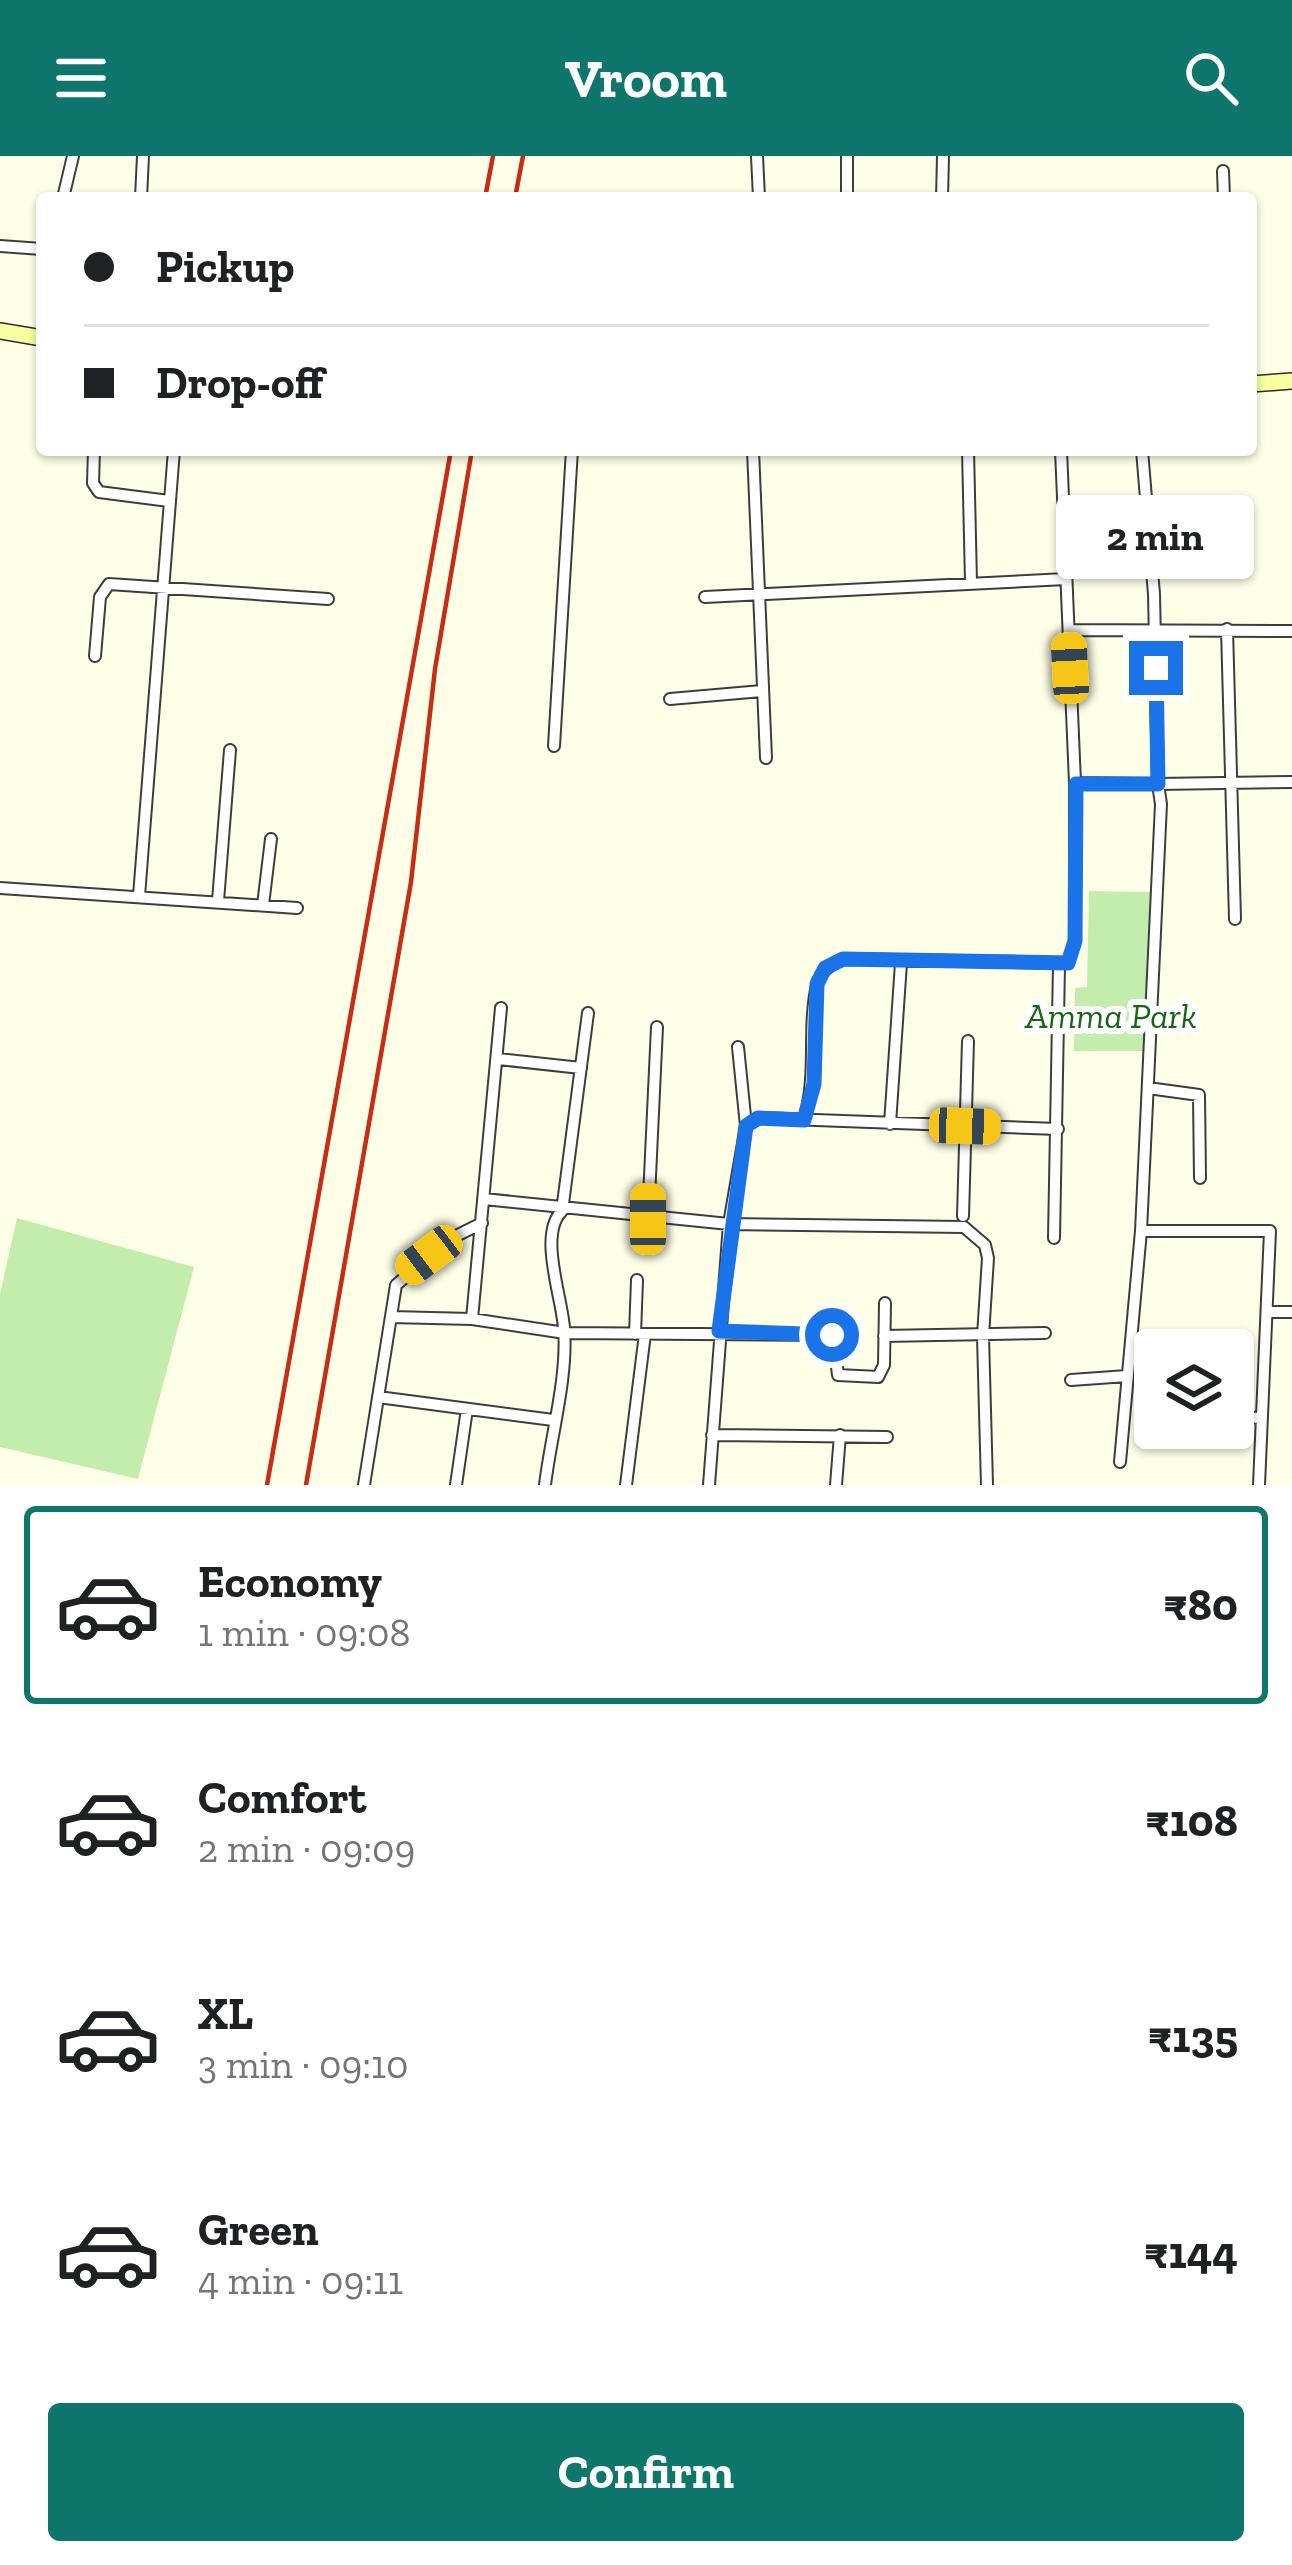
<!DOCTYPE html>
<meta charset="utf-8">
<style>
body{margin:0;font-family:"Zilla Slab",serif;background:#f2f2f2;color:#202124;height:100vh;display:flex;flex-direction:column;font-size:45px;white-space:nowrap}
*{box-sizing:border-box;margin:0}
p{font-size:39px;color:#757577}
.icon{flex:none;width:66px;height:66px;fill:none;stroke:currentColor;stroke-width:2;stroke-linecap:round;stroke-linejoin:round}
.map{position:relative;height:1329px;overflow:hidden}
.side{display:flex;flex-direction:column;background:#fff;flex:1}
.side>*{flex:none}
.top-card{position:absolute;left:36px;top:36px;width:1221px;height:264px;border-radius:12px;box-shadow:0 3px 9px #0004;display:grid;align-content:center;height:264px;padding:0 48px;background:#fff}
.tools{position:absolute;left:1134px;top:1173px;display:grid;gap:24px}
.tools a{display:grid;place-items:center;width:120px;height:120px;border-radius:12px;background:#fff;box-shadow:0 3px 9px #0004;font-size:60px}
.end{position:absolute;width:54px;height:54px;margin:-27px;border:15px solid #1a73e8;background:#fff;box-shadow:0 0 0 6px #fff}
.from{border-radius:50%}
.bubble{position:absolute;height:84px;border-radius:12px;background:#fff;box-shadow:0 3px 9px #0004;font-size:39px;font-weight:700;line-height:84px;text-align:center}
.car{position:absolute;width:36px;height:72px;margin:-36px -18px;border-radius:15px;box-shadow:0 0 9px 3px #0007;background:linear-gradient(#f5c518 24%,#345 0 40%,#f5c518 0 76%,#345 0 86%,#f5c518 0)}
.top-card b{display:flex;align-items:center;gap:42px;height:114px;font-size:45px}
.top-card b+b{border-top:3px solid #e0e0e0}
.top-card i{width:30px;height:30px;background:#202124}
ul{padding:21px 0 0;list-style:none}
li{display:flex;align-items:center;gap:36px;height:198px;margin:0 24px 18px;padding:0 24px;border:6px solid transparent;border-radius:12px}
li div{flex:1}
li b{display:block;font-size:45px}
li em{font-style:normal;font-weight:700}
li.current{border-color:#0f766e}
li>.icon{width:108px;height:108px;stroke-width:1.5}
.cta{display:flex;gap:24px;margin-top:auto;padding:24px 48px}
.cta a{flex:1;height:138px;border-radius:12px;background:#0f766e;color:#fff;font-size:48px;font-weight:700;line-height:138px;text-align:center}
header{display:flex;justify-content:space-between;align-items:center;height:156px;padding:0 48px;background:#0f766e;color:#fff;font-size:54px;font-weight:700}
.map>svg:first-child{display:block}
.green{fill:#c3edad}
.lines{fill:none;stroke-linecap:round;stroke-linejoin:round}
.street-casing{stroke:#3d3d3d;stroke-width:14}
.secondary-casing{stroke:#2c2c2c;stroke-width:18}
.street{stroke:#fff;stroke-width:10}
.secondary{stroke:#f9ffa1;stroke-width:15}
.rail{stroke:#c72c15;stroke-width:4.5}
.route{stroke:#1a73e8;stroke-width:15}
.labels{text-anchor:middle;stroke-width:12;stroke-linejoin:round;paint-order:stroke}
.park-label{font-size:36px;font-style:italic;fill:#186615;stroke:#fff}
</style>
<header><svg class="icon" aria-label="menu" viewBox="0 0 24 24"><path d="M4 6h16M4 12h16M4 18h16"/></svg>Vroom<svg class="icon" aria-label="search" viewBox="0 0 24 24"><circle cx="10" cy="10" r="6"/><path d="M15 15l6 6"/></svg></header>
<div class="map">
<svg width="1292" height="1329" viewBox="0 0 1292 1329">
<rect width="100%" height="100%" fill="#fffee6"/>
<path class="green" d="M1089 735 1151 736 1147 895H1074L1075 832 1087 831Z
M17 1062 194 1111 138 1323 0 1291V1138Z"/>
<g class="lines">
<defs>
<path id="street" d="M757 0 759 42
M1223 15 1224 42
M63 42 73 0
M141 42 143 0
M847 42V0
M942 42 943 0
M0 90 42 93
M94 294 93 327 99 336 169 345
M753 294 766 602
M968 294 971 426
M1061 294 1075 627 1158 628 1161 648 1141 1075 1120 1306
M1142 294 1154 438 1158 628 1292 626
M1064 369 1148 367
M705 441 1066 423
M1227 473 1235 763
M1069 474 1292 475
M95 500 100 441 109 428 328 443
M670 543 762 535
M554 590 572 294
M0 732 297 752
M139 740 174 294
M218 745 230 594
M263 749 271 683
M738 891 746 970
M498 903 581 912
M1148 932 1199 939 1200 1022
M804 964C818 917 807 873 817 829 821 813 831 809 843 803L1068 807 1075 785V627
M890 968 901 807
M484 1043 729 1068 964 1071 985 1089 988 1102 983 1180 987 1329
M963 1060 968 885
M648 1063 657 871
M1141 1075H1270L1259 1329
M1054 1082 1059 809
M1267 1156H1292
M391 1161 472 1163 565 1177 833 1179 838 1219 878 1221 884 1209 885 1147
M472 1163 501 852
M635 1178 637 1124
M884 1180 1045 1177
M1071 1224 1127 1220
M378 1241 553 1264
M1233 1261 1262 1262
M712 1279 887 1281
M364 1329 396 1129 450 1083 482 1067
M456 1329 467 1253
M545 1329C551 1279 568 1221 564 1172 562 1141 538 1078 562 1055L588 857
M626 1329 645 1178
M709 1329 729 1068 746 970 759 962 1058 973
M836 1329 840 1279"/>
<path id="secondary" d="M0 175 42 182
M1251 228 1292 225"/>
</defs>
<use href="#street" class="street-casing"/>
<use href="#secondary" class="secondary-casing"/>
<use href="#street" class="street"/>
<use href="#secondary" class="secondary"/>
<path class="rail" d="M485 42 493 0
M515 42 523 0
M267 1329 451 294
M306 1329 411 726 435 513 472 294"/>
</g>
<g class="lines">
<path class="route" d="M832 1179 719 1175 746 970 758 962 804 964 814 928 817 828 825 812 843 803 1068 807 1075 785 1076 628H1158L1156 512"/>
</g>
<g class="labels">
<g class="park-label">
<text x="1111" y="872">Amma Park</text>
</g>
</g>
</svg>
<div class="tools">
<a><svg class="icon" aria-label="layers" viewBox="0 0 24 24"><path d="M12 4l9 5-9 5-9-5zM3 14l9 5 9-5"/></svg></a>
</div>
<i class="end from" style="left:832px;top:1179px"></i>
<i class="end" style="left:1156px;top:512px"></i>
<div class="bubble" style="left:1056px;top:339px;width:198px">2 min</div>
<i class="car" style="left:1070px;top:512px;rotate:357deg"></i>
<i class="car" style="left:965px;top:970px;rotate:92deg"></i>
<i class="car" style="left:648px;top:1063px;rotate:0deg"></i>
<i class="car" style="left:429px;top:1099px;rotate:233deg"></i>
<div class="top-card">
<b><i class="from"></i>Pickup</b>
<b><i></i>Drop-off</b>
</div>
</div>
<section class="side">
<ul>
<li class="current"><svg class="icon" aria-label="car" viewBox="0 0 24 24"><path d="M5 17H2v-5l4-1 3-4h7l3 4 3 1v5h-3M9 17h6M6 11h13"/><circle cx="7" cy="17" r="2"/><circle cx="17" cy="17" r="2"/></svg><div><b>Economy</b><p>1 min · 09:08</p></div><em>₹80</em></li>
<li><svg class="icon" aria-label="car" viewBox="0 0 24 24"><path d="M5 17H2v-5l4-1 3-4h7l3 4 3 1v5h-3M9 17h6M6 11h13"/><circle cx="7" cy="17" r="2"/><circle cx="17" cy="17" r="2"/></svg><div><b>Comfort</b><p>2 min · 09:09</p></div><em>₹108</em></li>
<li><svg class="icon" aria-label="car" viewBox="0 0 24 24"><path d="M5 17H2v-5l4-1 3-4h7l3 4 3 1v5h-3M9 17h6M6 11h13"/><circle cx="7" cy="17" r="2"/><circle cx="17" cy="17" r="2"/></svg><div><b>XL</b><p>3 min · 09:10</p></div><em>₹135</em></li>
<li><svg class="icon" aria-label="car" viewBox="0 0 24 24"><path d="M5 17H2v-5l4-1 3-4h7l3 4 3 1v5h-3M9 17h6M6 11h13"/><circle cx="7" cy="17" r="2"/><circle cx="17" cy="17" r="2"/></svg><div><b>Green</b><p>4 min · 09:11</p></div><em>₹144</em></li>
</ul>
<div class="cta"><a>Confirm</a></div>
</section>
